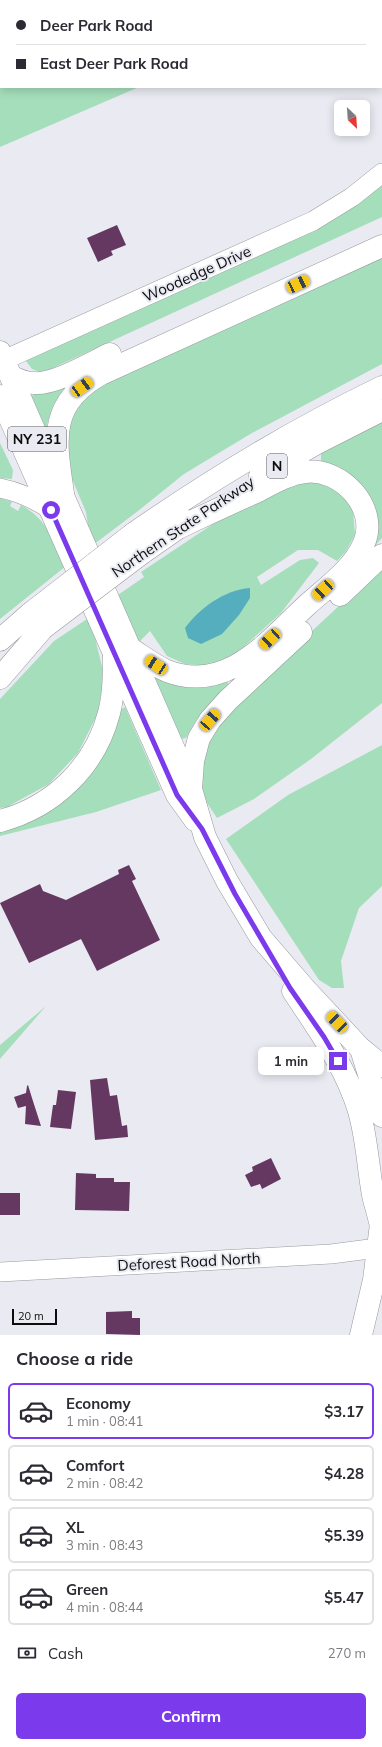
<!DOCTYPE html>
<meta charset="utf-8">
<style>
body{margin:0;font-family:Mulish,sans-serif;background:#f2f2f3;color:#2b2b33;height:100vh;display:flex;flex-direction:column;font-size:15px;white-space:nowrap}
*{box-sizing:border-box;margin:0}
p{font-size:13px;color:#7c7c81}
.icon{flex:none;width:22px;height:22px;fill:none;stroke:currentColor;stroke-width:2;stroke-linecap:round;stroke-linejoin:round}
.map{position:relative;height:1335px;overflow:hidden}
.panel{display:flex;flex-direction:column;background:#fff;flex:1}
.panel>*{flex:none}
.hud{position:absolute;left:0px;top:0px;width:382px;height:88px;box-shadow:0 2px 10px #0003;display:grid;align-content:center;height:88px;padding:0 16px;background:#fff}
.needle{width:26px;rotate:155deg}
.controls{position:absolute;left:334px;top:100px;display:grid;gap:8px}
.controls a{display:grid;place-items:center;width:36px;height:36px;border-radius:6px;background:#fff;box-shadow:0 2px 10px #0003;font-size:20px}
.scale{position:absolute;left:12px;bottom:10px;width:45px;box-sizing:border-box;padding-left:4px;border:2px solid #0d0d0f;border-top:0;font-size:11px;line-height:14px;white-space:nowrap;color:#0d0d0f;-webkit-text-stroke:3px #eaebf2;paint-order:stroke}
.end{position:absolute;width:18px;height:18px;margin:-9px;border:5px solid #7c3aed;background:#fff;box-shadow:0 0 0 2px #fff}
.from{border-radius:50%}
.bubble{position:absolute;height:28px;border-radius:6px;background:#fff;box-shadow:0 2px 10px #0003;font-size:13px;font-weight:700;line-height:28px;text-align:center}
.car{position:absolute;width:12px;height:24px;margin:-12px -6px;border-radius:5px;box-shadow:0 0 3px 1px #0007;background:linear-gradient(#f5c518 24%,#345 0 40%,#f5c518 0 76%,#345 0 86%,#f5c518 0)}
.hud b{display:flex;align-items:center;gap:14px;height:38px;font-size:15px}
.hud b+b{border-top:1px solid #e1e1e2}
.hud i{width:10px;height:10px;background:#2b2b33}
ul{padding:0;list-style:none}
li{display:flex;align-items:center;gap:12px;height:56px;margin:0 8px 6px;padding:0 8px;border:2px solid #e1e1e2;border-radius:6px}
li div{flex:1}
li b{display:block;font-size:15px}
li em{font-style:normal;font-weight:700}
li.active{border-color:#7c3aed}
li>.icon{width:36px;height:36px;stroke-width:1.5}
h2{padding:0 16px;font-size:18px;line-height:48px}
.pay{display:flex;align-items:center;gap:10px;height:44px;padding:0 16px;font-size:15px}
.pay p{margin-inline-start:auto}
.button{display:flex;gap:8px;margin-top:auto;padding:8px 16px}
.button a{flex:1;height:46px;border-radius:6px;background:#7c3aed;color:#fff;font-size:16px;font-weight:700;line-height:46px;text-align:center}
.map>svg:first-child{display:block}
.green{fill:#a5debb}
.water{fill:#55aebe}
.building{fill:#653862}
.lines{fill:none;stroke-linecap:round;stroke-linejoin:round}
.minor-casing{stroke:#98999e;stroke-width:20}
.major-casing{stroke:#98999e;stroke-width:23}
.highway-casing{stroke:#98999e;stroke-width:23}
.minor{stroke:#fff;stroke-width:19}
.major{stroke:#fff;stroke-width:22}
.highway{stroke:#fff;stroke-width:22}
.highway-bridge-casing{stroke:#98999e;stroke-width:23;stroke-linecap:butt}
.highway-bridge{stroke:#fff;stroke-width:22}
.route{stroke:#7c3aed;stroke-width:5}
.labels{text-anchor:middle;stroke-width:4;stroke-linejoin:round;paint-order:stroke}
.shield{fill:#eaebf2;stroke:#4f5053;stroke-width:1}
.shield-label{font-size:14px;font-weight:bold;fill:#0d0d0f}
.street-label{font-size:15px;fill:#0d0d0f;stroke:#eaebf2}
</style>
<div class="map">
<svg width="382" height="1335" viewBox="0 0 382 1335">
<rect width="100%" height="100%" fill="#eaebf2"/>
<path class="green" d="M39 0H278L38 1Z
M0 30H1V87H139L0 147Z
M382 182V217L42 373 32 369 26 361 27 357Z
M382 251V364L252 433 184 474 138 511 93 545 90 540 86 512 64 460 70 411 86 390Z
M86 369C65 389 52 401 46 430L31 396Z
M382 420V538L375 546 358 484 340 467 321 462V453Z
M0 443 13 470 12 479 0 478Z
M309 480 334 486 353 509 355 535 346 551 337 561 318 550H298L257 577 261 585 300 560 313 558 319 563 281 613 236 654 209 666 185 664 167 656 150 631 139 642 115 597 144 577 141 572 234 510 275 486Z
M0 498 12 502 10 506 18 511 21 505C47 519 54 541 66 566L0 619Z
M382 566V703L311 759 254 799 217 818 205 800 199 776 200 753 231 706Z
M90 617 104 675 98 713 78 753 49 784 7 807 0 808V699L54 641Z
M152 677 226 678 229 685 197 719 186 738 181 739Z
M125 707 161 790 96 812 0 836V828L62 795 120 710Z
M382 745V886L359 908 341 961 344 988H332L319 980 226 839 288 795Z
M46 1006 0 1059V1045Z"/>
<path class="water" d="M250 588V598L239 615 222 634 201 644 188 638 185 628C200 608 224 590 250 588Z"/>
<path class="building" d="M117 225 126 245 111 251 113 255 98 262 87 238Z
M129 865 136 879 132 881 160 940 97 971 81 939 29 963 0 903 40 884 43 891 66 900 119 874 118 870Z
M107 1078 110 1096 117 1095 122 1126 127 1125 128 1137 95 1140 90 1080Z
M28 1085 32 1098 41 1126 25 1124 26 1106 18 1108 14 1097 26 1093 27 1086Z
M58 1090 76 1092 71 1129 50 1127 53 1105H56Z
M271 1158 281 1179 262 1189 260 1184 251 1187 245 1175 253 1171 252 1167Z
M76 1173 96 1174V1178H114V1182H130L129 1211 75 1210Z
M0 1193H20V1215H0Z
M132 1311V1318H140V1335L106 1334V1312Z"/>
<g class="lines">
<defs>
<path id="minor" d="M4 360 313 221 352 197 382 173
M0 488C20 492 35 499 51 510
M0 1272 331 1254 377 1248"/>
<path id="major" d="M0 352 180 763 191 789 205 837 227 881 261 938 305 989 360 1048 382 1066
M0 396 177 795 195 820
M293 991C318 1029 346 1067 359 1111 367 1139 368 1167 373 1195 375 1204 378 1213 380 1222
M361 1049 382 1116
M361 1335 374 1280 382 1216"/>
<path id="highway" d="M11 376C18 380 26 383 34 383 54 385 91 363 110 354
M260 476 317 443 382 410
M64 501C57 447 44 405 101 374L382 246
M133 534C212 479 295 429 382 387
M142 553 188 521
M340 595 382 555
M0 640 31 613
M128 647C141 655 153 665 167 671 227 694 268 641 307 605 327 587 354 568 364 543 379 508 341 467 305 472 288 474 273 483 258 491 231 503 203 516 176 529
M0 678 43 628
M191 789 193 761 199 738 210 720 228 700 301 632
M0 821C53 807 95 767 109 713 114 694 114 673 114 653"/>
</defs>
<use href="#minor" class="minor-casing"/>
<use href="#major" class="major-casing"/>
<use href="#highway" class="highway-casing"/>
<use href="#minor" class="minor"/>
<use href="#major" class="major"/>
<use href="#highway" class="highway"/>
<defs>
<path id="highway-bridge" d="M31 613 133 534
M43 628 142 553"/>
</defs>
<use href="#highway-bridge" class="highway-bridge-casing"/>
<use href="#highway-bridge" class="highway-bridge"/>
</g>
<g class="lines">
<path class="route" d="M51 510 177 795 202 829 235 894 290 988 324 1037 338 1061"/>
</g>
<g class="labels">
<g class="shield">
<rect x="8" y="427" width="58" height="24" rx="3"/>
<rect x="267" y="454" width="20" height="24" rx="3"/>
</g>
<g class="shield-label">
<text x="37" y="444">NY 231</text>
<text x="277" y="471">N</text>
</g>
<g class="street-label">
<text transform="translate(197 274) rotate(-24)" y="5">Woodedge Drive</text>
<text transform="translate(183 527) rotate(-34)" y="5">Northern State Parkway</text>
<text transform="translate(189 1262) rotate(-3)" y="5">Deforest Road North</text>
</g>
</g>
</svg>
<div class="controls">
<a><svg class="needle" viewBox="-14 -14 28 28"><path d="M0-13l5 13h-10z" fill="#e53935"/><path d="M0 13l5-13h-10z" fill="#7c7c81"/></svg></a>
</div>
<div class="scale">20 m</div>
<i class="end from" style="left:51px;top:510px"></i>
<i class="end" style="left:338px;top:1061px"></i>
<div class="bubble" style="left:258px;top:1047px;width:66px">1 min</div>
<i class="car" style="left:298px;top:284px;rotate:65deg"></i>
<i class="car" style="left:82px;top:387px;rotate:54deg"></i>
<i class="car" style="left:323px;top:590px;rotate:227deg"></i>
<i class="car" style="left:270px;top:639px;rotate:227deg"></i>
<i class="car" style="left:156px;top:665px;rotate:303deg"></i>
<i class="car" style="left:210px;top:720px;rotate:41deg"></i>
<i class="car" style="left:337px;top:1022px;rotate:316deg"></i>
<div class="hud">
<b><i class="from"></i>Deer Park Road</b>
<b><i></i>East Deer Park Road</b>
</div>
</div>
<section class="panel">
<h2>Choose a ride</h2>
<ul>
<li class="active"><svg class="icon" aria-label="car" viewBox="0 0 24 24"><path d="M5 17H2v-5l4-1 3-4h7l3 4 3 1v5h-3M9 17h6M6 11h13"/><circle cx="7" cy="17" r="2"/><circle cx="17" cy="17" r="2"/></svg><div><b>Economy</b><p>1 min · 08:41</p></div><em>$3.17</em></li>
<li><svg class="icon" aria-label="car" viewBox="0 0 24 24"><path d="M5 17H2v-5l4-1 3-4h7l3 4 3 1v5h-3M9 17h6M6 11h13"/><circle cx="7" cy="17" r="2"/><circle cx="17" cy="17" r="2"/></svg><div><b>Comfort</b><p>2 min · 08:42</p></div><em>$4.28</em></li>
<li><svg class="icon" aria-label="car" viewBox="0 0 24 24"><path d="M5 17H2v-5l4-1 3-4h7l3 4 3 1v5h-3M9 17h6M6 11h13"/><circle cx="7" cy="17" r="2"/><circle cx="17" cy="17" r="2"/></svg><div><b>XL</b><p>3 min · 08:43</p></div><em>$5.39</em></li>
<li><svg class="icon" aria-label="car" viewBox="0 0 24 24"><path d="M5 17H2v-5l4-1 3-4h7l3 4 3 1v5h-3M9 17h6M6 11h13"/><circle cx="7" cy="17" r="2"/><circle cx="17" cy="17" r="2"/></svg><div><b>Green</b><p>4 min · 08:44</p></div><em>$5.47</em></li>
</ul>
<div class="pay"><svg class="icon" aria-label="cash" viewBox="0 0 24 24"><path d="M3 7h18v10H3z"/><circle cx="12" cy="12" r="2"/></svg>Cash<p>270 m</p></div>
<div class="button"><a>Confirm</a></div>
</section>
